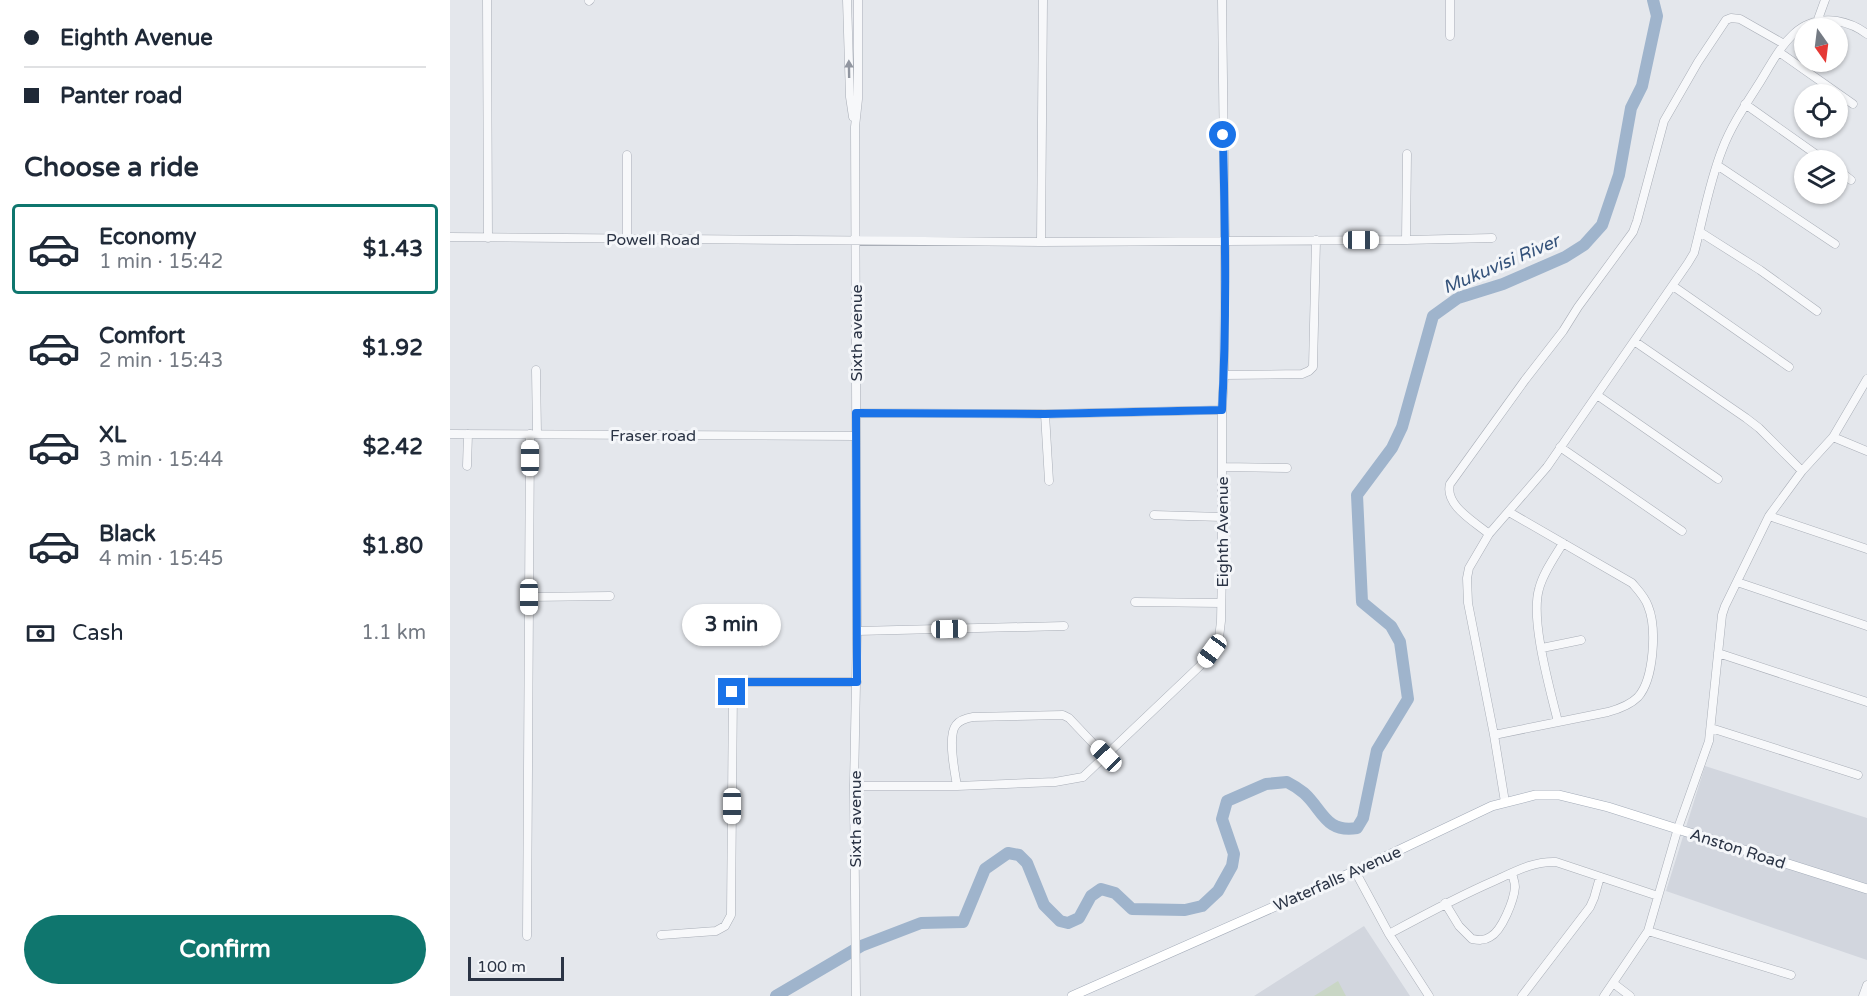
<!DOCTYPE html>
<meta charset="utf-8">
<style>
body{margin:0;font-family:"Varela Round",sans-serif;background:#f6f6f7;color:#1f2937;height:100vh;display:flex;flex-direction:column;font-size:22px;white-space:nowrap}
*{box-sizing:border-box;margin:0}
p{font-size:20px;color:#747a83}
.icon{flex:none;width:33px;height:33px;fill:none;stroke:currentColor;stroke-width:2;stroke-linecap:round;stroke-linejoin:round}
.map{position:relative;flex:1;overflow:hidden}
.side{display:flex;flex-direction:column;background:#fff;width:450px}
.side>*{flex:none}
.guide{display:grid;align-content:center;height:132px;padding:0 24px;background:#fff}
.needle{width:39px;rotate:166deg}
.controls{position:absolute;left:1344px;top:18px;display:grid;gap:12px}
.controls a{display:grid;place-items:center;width:54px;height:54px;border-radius:50%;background:#fff;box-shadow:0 2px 4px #0004;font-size:30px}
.scale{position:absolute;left:18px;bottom:15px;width:96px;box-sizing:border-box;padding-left:6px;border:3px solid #2b3445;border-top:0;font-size:16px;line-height:21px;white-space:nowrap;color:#2b3445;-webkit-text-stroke:4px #f4f6f9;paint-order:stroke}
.end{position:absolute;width:27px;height:27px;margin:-14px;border:8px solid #1a73e8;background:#fff;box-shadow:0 0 0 3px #fff}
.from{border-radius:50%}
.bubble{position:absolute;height:42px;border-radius:21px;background:#fff;box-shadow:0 2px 4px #0004;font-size:20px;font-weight:700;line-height:42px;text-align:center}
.car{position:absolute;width:18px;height:36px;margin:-18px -9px;border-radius:8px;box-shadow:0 0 4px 2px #0007;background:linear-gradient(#fff 24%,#345 0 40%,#fff 0 76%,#345 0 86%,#fff 0)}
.guide b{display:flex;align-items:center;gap:21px;height:57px;font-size:22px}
.guide b+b{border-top:2px solid #e0e1e3}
.guide i{width:15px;height:15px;background:#1f2937}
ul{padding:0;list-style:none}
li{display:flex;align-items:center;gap:18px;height:90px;margin:0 12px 9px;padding:0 12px;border:3px solid transparent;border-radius:6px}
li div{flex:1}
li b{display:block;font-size:22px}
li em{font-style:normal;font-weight:700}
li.active{border-color:#0f766e}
li>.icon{width:54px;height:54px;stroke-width:1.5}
h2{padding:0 24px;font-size:27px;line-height:72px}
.pay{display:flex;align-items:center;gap:15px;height:66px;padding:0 24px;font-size:22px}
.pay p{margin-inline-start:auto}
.button{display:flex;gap:12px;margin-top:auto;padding:12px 24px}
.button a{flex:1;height:69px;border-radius:36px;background:#0f766e;color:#fff;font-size:24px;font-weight:700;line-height:69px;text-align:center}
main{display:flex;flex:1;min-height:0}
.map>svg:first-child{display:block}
.built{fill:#d2d6de}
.green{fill:#c9d6c5}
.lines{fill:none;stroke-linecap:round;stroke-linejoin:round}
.river{stroke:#9fb4cc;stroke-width:12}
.minor-casing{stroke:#a9aeb7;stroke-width:9}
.major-casing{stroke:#a3abb8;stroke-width:10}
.minor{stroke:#f7f8fa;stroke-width:8}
.major{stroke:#fff;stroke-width:9}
.oneway{fill:#9196a0}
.route{stroke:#1a73e8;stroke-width:8}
.labels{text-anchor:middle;stroke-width:6;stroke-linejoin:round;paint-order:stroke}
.street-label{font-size:16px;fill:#2b3445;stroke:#f4f6f9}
.water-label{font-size:18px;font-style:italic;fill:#34527a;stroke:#f4f6f9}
</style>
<main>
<section class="side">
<div class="guide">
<b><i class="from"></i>Eighth Avenue</b>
<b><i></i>Panter road</b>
</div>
<h2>Choose a ride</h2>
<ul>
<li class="active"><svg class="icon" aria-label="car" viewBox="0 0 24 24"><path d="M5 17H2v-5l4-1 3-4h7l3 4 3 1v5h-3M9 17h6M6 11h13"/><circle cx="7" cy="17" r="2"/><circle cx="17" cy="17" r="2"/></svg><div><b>Economy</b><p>1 min · 15:42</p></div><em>$1.43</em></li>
<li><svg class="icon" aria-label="car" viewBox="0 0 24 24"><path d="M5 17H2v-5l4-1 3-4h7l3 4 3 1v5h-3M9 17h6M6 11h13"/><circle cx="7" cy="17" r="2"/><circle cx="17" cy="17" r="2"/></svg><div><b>Comfort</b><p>2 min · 15:43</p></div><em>$1.92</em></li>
<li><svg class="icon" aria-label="car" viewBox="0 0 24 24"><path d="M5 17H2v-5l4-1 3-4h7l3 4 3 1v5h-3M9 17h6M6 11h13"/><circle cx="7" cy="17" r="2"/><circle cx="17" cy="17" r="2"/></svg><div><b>XL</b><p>3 min · 15:44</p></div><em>$2.42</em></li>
<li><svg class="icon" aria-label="car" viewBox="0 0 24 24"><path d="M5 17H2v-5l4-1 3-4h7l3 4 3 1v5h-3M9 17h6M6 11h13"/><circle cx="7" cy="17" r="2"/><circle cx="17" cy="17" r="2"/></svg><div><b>Black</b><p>4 min · 15:45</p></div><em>$1.80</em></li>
</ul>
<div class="pay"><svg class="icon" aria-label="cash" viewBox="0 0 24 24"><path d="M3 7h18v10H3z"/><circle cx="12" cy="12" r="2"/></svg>Cash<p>1.1 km</p></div>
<div class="button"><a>Confirm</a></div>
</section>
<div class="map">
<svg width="1417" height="996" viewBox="0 0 1417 996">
<rect width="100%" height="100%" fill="#e4e7ec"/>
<path class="built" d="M1255 766 1417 818V960L1216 891Z
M914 926 960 996H804Z"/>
<path class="green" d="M888 981 896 996H864Z"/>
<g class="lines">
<path class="river" d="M326 996 411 946 471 923 513 922 535 869 558 853 569 855 577 863 594 905 610 921 618 923 629 918 641 896 651 889 665 893 682 909 735 910 752 906 768 891 782 866 784 854 772 819 777 801 816 784 837 782C843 785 849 789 854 793 873 810 875 833 907 828L913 818 927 750 958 699 950 642 941 626 912 602 907 495 942 448 952 427 983 316 1008 298 1053 284 1115 257 1134 245 1152 225 1169 175 1181 108 1192 86 1207 16 1203 0"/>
<defs>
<path id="minor" d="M37 0 38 238
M397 0 400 97 403 117
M1000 0V36
M139 1 140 0
M1367 22 1375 0
M1329 52 1403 104
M1295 104 1374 160
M177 155V239
M1267 165 1385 244
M1388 170 1401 180
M1250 232 1310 270 1367 311
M0 237 591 242 956 240 1042 238
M956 240 957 154
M591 242 593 0
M1223 286 1339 367
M1184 341 1296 418 1309 428 1352 471
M86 370 87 434
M774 375 852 374 859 371 863 367 866 240
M1147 395 1268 479
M406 413 595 414 772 410
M595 414 599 481
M0 434 406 436
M1383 437 1417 451
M1110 447 1232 531
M17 466 18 434
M772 467 837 468
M704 515 772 517
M1319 516 1417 549
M1039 534C1025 522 994 505 1000 484L1075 380 1113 331 1128 307 1183 232 1187 221 1214 121 1248 62 1276 20 1281 18 1290 19 1334 44
M1287 582 1417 626
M79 597 160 596
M685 602 771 603
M407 631 614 626
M1092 648 1131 640
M1268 653 1417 702
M1108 722C1100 689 1080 620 1089 589 1093 573 1104 558 1113 543
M1261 728 1408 775
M1044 735 1158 712C1169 709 1180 705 1188 697 1204 679 1207 628 1198 606 1195 597 1188 590 1182 583L1059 512
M404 786H507L605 782 633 777 753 663 769 638 771 621 772 568V410L774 375 775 241 772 0
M507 786C505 773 497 736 506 725 510 720 517 718 523 717L613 715 619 718 655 756
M1055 802 1044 735 1018 603 1017 578 1019 568 1039 534 1097 467 1238 263 1244 253C1253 219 1259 183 1272 150 1281 126 1296 104 1310 82 1329 51 1345 15 1387 21 1398 23 1408 27 1417 34
M905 871 939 934 979 996
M995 903 1009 926 1022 939C1028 940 1034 941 1040 937 1052 931 1064 900 1065 887 1065 882 1063 878 1062 873
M1198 931 1341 975
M939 934C974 915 1007 897 1044 881 1064 872 1083 861 1106 862L1208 896
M211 935 266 931 275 926 281 915 283 689 291 682H407
M77 936 80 434
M1163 983 1180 996
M406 996 404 786 407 631 405 127 408 99V0
M1072 996 1140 907 1144 898 1150 877
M1154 996 1198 931 1228 828 1259 741 1272 615 1275 606 1319 516 1352 471 1383 437 1417 379
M1413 996 1417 985"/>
<path id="major" d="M622 996 905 871 1042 806 1085 795H1109L1158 807 1417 889"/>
</defs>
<use href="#minor" class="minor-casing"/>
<use href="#major" class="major-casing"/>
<use href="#minor" class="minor"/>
<use href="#major" class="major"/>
</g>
<defs><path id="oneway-solid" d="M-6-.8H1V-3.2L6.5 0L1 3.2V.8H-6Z" transform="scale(1.5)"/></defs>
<use class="oneway" href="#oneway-solid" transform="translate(399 69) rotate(-91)"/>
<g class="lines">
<path class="route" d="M282 692 285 686 291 682H407L406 413 595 414 772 410C777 318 775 226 773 135"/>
</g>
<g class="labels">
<g class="street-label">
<text x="203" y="245">Powell Road</text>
<text transform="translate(406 333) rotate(-90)" y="6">Sixth avenue</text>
<text x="203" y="441">Fraser road</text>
<text transform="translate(772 532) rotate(-90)" y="6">Eighth Avenue</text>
<text transform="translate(405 819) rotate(-90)" y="6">Sixth avenue</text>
<text transform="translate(1288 848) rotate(18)" y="6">Anston Road</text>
<text transform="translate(887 878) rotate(-24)" y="6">Waterfalls Avenue</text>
</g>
<g class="water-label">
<text transform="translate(1051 264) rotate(-23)" y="6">Mukuvisi River</text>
</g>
</g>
</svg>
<div class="controls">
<a><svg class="needle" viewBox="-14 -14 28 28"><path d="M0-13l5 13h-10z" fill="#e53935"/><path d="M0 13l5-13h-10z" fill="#747a83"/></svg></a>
<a><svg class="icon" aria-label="locate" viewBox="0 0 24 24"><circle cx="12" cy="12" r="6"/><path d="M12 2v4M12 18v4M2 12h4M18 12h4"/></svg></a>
<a><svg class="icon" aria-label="layers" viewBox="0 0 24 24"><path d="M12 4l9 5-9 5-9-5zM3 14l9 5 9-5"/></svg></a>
</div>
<div class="scale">100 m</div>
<i class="end from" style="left:773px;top:135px"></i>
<i class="end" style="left:282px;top:692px"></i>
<div class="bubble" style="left:232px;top:604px;width:99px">3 min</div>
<i class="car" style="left:911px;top:240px;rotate:90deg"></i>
<i class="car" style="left:80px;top:458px;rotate:0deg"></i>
<i class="car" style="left:79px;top:597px;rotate:180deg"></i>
<i class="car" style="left:499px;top:629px;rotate:89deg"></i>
<i class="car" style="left:762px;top:651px;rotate:216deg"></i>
<i class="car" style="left:656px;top:756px;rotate:316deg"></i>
<i class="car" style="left:282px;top:806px;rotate:180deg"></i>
</div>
</main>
